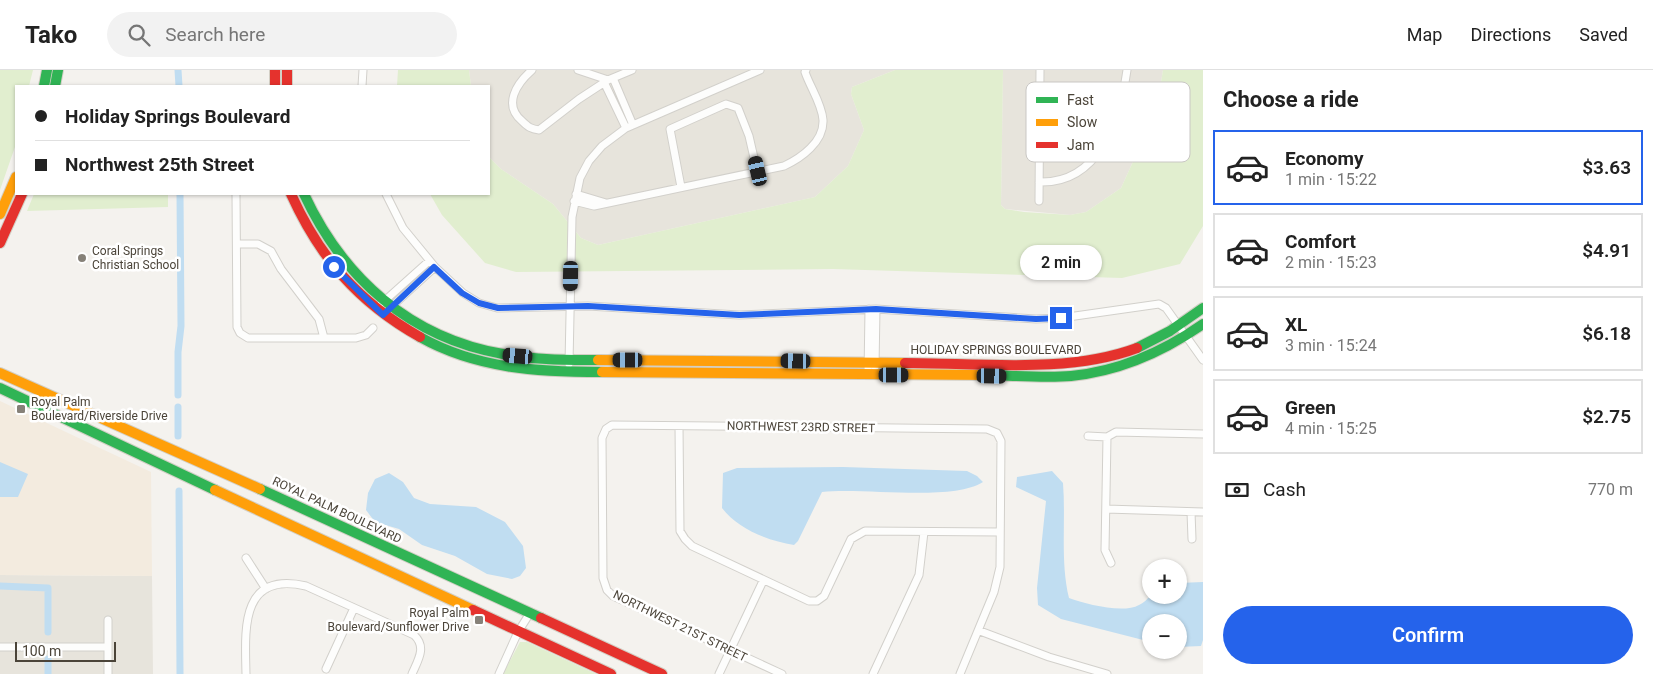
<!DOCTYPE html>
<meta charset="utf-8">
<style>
body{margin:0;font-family:Roboto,sans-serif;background:#f2f2f2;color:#222;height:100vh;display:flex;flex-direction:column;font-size:19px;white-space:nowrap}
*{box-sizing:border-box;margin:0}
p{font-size:16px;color:#767676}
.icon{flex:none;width:28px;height:28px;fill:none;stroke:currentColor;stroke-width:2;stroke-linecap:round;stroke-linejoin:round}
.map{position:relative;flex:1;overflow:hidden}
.sheet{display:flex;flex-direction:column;background:#fff;width:450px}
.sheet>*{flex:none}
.top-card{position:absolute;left:15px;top:15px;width:475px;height:110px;border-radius:0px;box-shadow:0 1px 4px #0004;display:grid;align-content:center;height:110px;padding:0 20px;background:#fff}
.controls{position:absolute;left:1142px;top:489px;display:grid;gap:10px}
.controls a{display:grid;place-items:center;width:45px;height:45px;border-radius:50%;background:#fff;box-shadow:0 1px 4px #0004;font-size:25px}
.scale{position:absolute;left:15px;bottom:12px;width:101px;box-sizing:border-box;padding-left:5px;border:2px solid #4b4439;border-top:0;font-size:14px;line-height:18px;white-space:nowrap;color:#4b4439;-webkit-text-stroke:4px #fff;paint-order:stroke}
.end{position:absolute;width:22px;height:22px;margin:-11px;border:6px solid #2563eb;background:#fff;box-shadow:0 0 0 2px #fff}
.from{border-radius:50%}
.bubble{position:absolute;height:35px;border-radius:18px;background:#fff;box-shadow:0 1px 4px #0004;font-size:16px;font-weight:600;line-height:35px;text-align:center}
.car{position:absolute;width:15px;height:30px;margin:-15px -8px;border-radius:6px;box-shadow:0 0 4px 1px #0007;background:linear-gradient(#222 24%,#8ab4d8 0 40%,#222 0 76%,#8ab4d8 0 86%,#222 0)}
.top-card b{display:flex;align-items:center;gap:18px;height:48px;font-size:19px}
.top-card b+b{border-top:1px solid #e0e0e0}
.top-card i{width:12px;height:12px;background:#222}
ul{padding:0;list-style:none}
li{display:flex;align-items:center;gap:15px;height:75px;margin:0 10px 8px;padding:0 10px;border:2px solid #e0e0e0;border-radius:0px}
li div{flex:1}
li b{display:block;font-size:19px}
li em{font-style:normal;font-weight:600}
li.selected{border-color:#2563eb}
li>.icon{width:45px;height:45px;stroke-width:1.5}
h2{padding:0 20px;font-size:22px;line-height:60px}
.pay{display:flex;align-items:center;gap:12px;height:55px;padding:0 20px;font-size:19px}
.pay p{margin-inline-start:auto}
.button{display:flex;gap:10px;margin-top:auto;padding:10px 20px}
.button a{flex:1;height:58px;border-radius:30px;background:#2563eb;color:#fff;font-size:20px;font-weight:600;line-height:58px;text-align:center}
header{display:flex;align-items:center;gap:30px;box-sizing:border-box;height:70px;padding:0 25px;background:#fff;border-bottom:1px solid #e0e0e0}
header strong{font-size:24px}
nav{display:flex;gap:28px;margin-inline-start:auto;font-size:18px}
.search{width:350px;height:45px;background:#f2f2f2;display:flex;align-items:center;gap:12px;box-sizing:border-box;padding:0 18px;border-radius:28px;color:#767676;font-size:19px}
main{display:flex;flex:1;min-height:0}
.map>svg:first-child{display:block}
.residential{fill:#e7e4dc}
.commercial{fill:#f3ebdf}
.green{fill:#e1eecf}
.water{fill:#c0ddf1}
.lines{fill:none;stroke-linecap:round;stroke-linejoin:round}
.canal{stroke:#c0ddf1;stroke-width:7}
.street-casing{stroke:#d2d0cb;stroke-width:9}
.fast-casing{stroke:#d3cfc5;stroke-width:12}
.slow-casing{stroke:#d3cfc5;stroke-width:12}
.jam-casing{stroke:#d3cfc5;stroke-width:12}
.street{stroke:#fdfdfc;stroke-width:7}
.fast{stroke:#30b455;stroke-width:10}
.slow{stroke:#ff9f0a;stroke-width:10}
.jam{stroke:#e5322d;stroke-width:10}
.route{stroke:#2563eb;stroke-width:6}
.poi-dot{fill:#868178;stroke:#fff;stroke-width:2}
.labels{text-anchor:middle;stroke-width:5;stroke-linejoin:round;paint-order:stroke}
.poi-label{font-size:12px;fill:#4b4439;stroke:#fff;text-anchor:start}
.street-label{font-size:12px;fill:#4b4439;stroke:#fff}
.key{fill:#fff;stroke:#c9c7c4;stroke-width:1}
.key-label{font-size:14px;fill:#4b4439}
</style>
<header>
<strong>Tako</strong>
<div class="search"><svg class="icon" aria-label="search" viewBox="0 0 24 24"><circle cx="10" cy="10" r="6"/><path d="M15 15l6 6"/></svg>Search here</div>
<nav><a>Map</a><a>Directions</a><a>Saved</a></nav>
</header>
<main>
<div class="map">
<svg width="1203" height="604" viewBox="0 0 1203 604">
<rect width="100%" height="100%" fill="#f4f2ee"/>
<path class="residential" d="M469 0H895L852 17 851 24 864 60 848 96 815 127 598 175 581 168 553 134 501 99 489 87V16H471Z
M1003 0H1163L1156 41 1121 118 1086 142 1070 145 1005 139 1001 135Z
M0 505 152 506 153 604H0Z"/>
<path class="commercial" d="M0 331 151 402 152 506 0 505Z"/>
<path class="green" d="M0 0H33L29 16H16V74L0 120Z
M398 0H469L471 16H397Z
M895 0H1003L1001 135 1005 139 1024 142 1070 145 1086 142 1121 118 1156 41 1163 0H1203V156L1180 194 1122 208 833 199 516 202 485 193 442 145 430 124H489V87L501 99 553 134 581 168 598 175 815 127 848 96 864 60 851 24 852 17Z
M34 124H168V137L27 141Z
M520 572H527L596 604H503Z"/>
<path class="water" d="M0 392 28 404 18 427H0Z
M843 397 967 401 977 406 983 412C952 432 862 417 822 422L798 471 794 475C768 471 738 459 722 438L723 403 737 398Z
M1052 401 1063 413C1066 451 1060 491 1069 528 1086 534 1123 544 1139 535 1144 533 1148 528 1151 525H1179V513L1203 512V570L1201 576 1179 577V552H1151V572L1061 549 1038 535 1037 518 1046 431 1016 417 1017 407Z
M389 403 403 412 414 428 430 434 476 437 505 452 523 476 526 498 520 506 512 509 487 504 455 486 422 475 399 459 375 452 366 440 368 423 375 409Z"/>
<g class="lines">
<path class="canal" d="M178 0 179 16
M178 325V282L181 256 180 124
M178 337V366
M179 421 180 604
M0 516 48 518V562
M48 589V604"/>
<defs>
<path id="street" d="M532 0C516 14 503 35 522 51 528 57 531 59 539 60L579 29 608 10 632 0
M578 0 608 10
M613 8 633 55
M604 12 626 58
M362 16 363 0
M1039 112C1100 114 1120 49 1127 0
M681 117 670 59 726 34 738 38 749 66 757 101
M236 124 237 257 240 263 248 268H356L366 265 373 258
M386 124 403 158 435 197 463 223 479 233 497 238 588 236 739 245 876 239 1036 249 1061 248 1159 234 1166 238 1203 290
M576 124 606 133
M574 131 594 136 784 96C801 88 824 72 823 50 822 34 810 17 805 2L806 0
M1039 131 1040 0
M237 174H258L271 181 281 199 319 249 324 268
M381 234 429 191
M389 239 435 197
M569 294 572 147 580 108 589 91 602 76 626 58 760 0
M875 297 876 239
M868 305 869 239
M679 356 680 461 685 469 692 476 809 531H817L824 526 851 469 865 461 1000 462
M1088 366 1107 367 1116 362 1203 364
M1107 367 1105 480 1111 493
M1106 439 1203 442
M1191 442 1192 469
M246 488 266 519
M980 561 1049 587 1107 604
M0 577H107
M326 599 354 538
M108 604V550
M246 604C245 559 240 501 306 516L414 565C427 577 418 590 412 604
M499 604 518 562 530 543
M719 604 763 511
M782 604 613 526 607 520 603 508 602 368 606 359 612 355 987 359 997 363 1001 371 1000 497 994 522 960 604
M873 604 919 505 924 462"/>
<path id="fast" d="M44 16 47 0
M55 16 58 0
M304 124C343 208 410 268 503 284 534 290 566 290 598 290
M420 267C477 299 539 302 602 302
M1137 278 1170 261 1203 238
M994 305C1019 306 1046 308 1071 306 1121 301 1163 282 1203 254
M0 318 215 420
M260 419 541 548"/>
<path id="slow" d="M0 144 16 107
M598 290 905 293
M602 302 994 305
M0 303 260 419
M215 420 473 540"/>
<path id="jam" d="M275 0V16
M287 0V16
M291 124C320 188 358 232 420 267
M0 173 22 124
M905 293C978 293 1068 304 1137 278
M473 540 611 604
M541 548 662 604"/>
</defs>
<use href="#street" class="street-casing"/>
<use href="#fast" class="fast-casing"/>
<use href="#slow" class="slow-casing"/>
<use href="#jam" class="jam-casing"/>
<use href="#street" class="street"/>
<use href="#fast" class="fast"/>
<use href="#slow" class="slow"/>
<use href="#jam" class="jam"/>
</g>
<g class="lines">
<path class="route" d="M334 197 383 245 434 197 462 223 479 233 498 238 588 236 739 245 876 239 1036 249 1061 248"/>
</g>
<g class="poi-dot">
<circle cx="82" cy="188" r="5"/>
<rect x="16" y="334" width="10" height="10" rx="2.5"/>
<rect x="474" y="545" width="10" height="10" rx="2.5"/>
</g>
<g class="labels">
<g class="poi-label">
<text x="92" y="185">Coral Springs<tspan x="92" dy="14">Christian School</tspan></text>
<text x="31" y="336">Royal Palm<tspan x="31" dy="14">Boulevard/Riverside Drive</tspan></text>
<text x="469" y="547" text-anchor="end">Royal Palm<tspan x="469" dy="14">Boulevard/Sunflower Drive</tspan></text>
</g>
<g class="street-label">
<text x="996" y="284">HOLIDAY SPRINGS BOULEVARD</text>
<text transform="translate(801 357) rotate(1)" y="4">NORTHWEST 23RD STREET</text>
<text transform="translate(337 440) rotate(25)" y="4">ROYAL PALM BOULEVARD</text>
<text transform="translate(680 556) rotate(26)" y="4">NORTHWEST 21ST STREET</text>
</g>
</g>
<rect x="1026" y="12" width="164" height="80" rx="8" class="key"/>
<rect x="1036" y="27" width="22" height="6" fill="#30b455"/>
<rect x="1036" y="49" width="22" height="7" fill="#ff9f0a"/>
<rect x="1036" y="72" width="22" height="6" fill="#e5322d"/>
<g class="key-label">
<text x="1067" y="35">Fast</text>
<text x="1067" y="57">Slow</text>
<text x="1067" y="80">Jam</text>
</g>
</svg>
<div class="controls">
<a>+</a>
<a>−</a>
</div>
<div class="scale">100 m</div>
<i class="end from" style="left:334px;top:197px"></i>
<i class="end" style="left:1061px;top:248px"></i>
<div class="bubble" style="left:1020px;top:175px;width:82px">2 min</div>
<i class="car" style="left:758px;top:101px;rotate:347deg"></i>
<i class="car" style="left:571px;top:206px;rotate:181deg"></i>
<i class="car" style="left:518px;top:286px;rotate:275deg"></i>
<i class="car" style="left:628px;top:290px;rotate:270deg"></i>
<i class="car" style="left:796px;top:291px;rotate:271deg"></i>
<i class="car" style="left:894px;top:305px;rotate:90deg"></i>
<i class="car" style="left:992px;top:306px;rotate:91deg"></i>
<div class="top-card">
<b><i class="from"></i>Holiday Springs Boulevard</b>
<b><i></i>Northwest 25th Street</b>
</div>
</div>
<section class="sheet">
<h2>Choose a ride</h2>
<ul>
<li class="selected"><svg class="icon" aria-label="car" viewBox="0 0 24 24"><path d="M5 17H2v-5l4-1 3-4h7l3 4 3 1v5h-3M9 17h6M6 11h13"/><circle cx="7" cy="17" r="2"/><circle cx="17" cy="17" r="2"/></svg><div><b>Economy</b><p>1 min · 15:22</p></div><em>$3.63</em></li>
<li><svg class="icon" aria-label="car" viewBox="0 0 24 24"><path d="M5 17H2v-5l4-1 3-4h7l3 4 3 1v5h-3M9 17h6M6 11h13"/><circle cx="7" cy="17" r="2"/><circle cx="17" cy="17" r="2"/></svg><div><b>Comfort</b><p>2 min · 15:23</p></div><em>$4.91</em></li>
<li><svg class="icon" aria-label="car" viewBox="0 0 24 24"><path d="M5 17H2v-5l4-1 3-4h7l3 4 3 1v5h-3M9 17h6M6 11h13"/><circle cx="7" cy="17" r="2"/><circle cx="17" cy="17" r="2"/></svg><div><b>XL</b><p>3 min · 15:24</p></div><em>$6.18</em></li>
<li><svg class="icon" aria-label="car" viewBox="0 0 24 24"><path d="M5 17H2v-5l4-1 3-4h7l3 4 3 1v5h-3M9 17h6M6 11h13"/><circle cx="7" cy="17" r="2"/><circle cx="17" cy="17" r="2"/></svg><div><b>Green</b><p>4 min · 15:25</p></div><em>$2.75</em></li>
</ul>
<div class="pay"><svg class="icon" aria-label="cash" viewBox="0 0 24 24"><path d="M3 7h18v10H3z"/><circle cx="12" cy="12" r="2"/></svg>Cash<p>770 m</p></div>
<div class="button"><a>Confirm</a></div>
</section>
</main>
